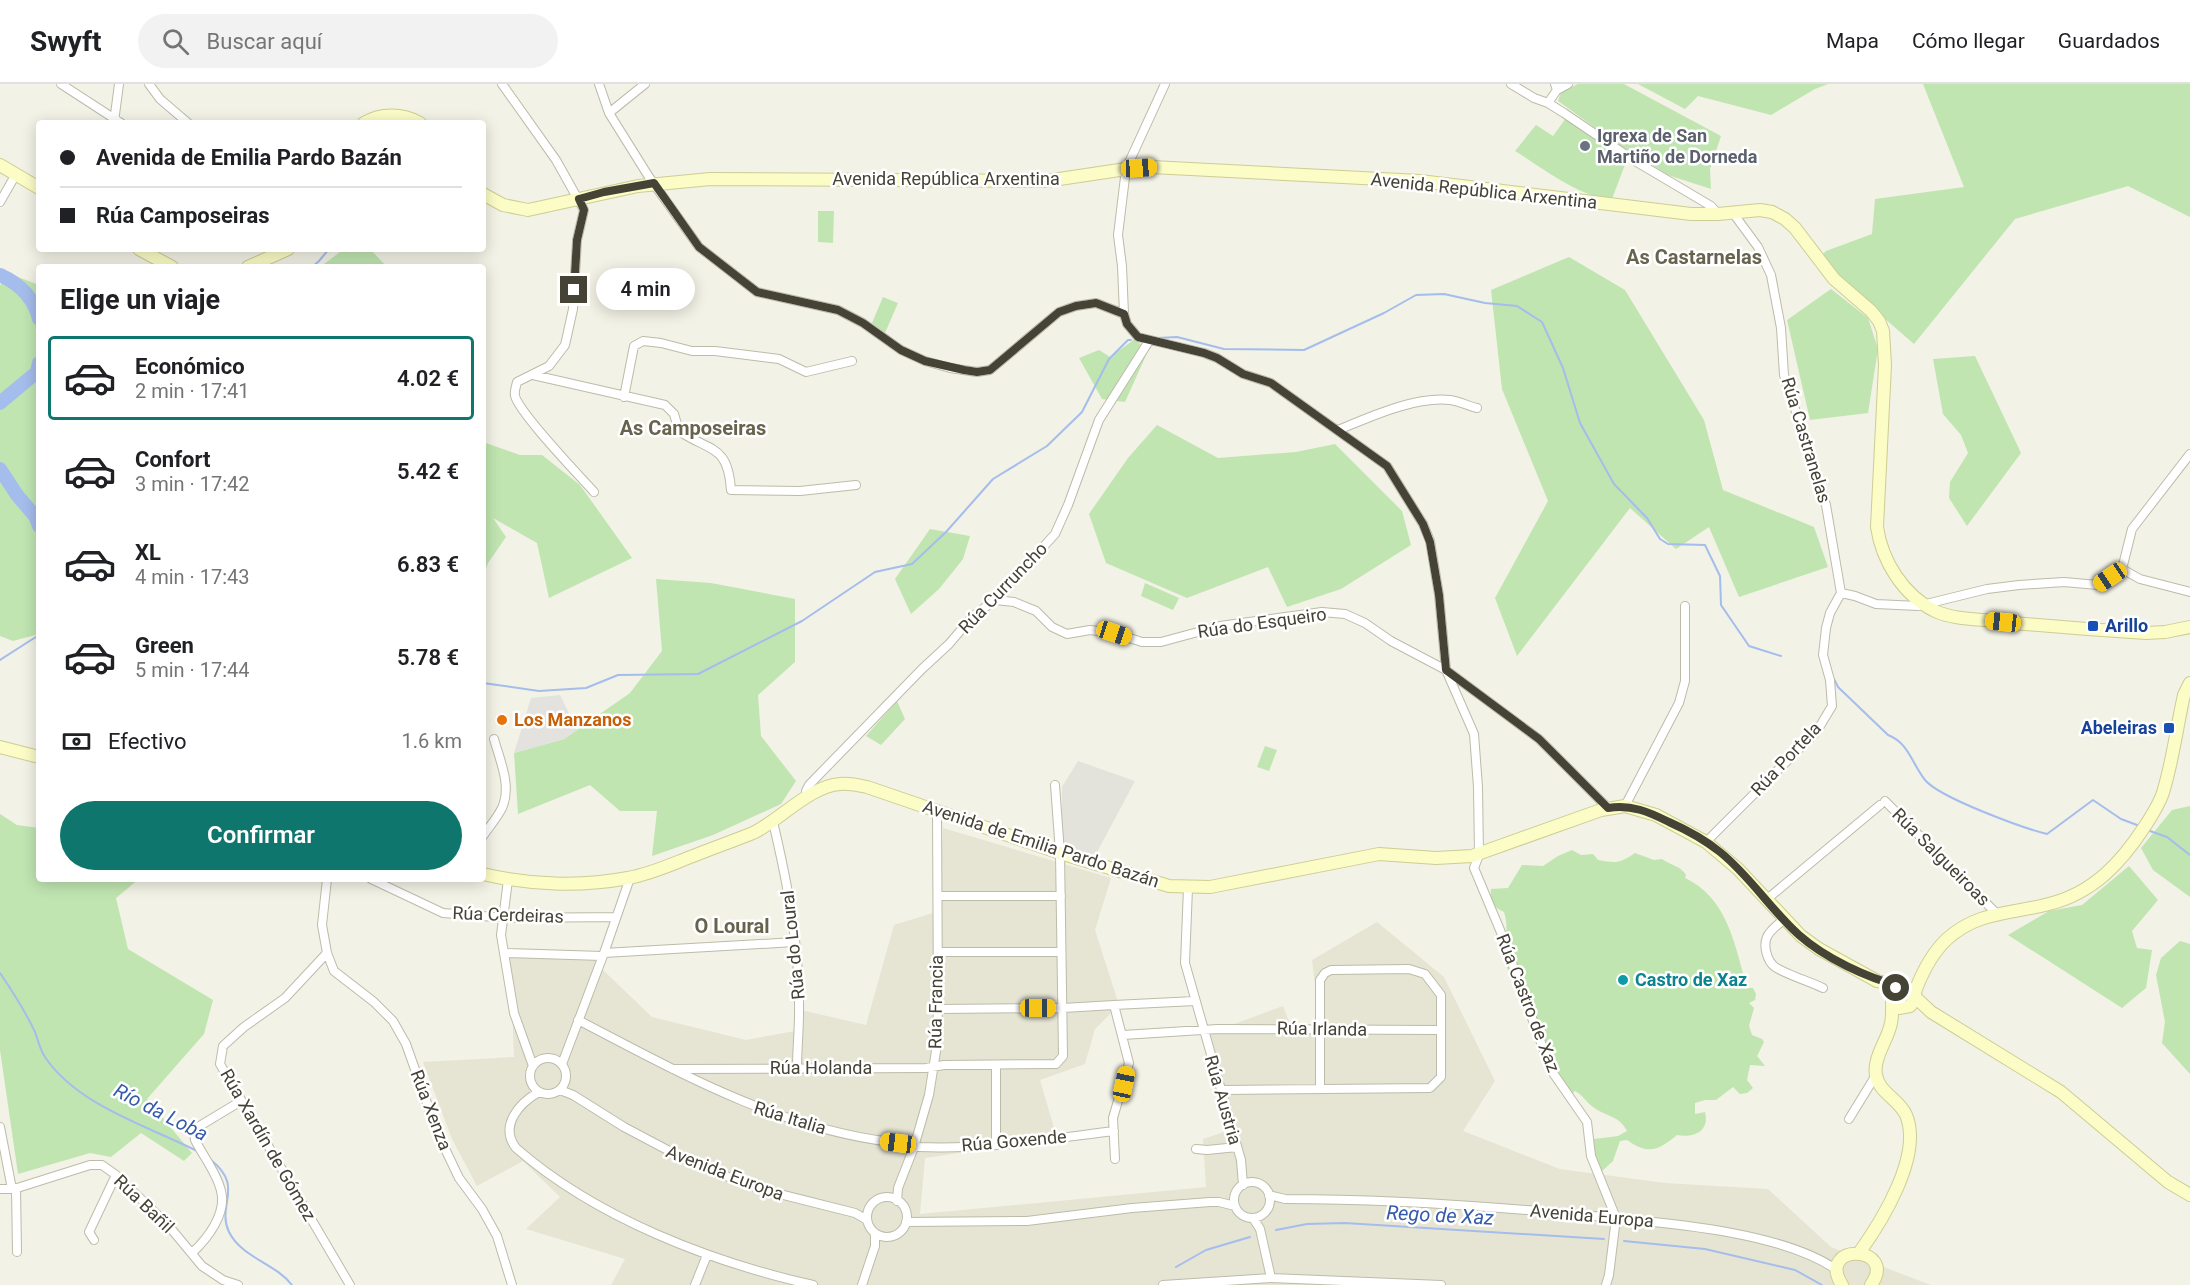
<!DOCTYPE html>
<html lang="es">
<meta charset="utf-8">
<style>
body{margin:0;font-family:Roboto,sans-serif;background:#f2f2f2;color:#202124;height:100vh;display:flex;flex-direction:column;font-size:22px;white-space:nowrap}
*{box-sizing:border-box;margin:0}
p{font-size:20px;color:#757577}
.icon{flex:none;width:33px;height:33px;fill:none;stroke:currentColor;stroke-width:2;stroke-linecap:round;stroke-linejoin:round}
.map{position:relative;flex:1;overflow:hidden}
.side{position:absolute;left:36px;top:180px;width:450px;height:618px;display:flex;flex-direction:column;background:#fff;border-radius:6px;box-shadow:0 3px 15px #0003}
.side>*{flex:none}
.hud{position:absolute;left:36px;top:36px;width:450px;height:132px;border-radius:6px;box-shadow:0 3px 15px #0003;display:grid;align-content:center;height:132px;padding:0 24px;background:#fff}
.end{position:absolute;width:27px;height:27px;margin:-14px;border:8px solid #454236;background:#fff;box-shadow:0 0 0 3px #fff}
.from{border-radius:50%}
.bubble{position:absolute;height:42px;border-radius:21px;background:#fff;box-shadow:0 3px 15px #0003;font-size:20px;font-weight:600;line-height:42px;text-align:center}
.car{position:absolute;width:18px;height:36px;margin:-18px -9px;border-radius:8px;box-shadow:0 0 4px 2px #0007;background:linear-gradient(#f5c518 24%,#345 0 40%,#f5c518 0 76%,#345 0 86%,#f5c518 0)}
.hud b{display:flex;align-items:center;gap:21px;height:57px;font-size:22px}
.hud b+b{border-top:2px solid #e0e0e0}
.hud i{width:15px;height:15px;background:#202124}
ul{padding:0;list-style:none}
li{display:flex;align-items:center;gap:18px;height:84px;margin:0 12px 9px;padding:0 12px;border:3px solid transparent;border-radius:6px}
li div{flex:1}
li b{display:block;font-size:22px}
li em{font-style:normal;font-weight:600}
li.active{border-color:#0f766e}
li>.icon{width:54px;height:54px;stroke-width:1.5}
h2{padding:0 24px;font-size:27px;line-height:72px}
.pay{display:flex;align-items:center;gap:15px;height:66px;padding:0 24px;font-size:22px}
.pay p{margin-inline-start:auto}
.cta{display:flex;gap:12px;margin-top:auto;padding:12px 24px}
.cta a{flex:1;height:69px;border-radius:36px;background:#0f766e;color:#fff;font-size:24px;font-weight:600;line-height:69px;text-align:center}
header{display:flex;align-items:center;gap:36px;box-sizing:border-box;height:84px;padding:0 30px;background:#fff;border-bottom:2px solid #e0e0e0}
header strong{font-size:28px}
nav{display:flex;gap:33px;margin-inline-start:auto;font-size:21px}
.search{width:420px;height:54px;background:#f2f2f2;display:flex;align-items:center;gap:15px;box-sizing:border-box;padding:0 21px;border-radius:33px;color:#757577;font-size:22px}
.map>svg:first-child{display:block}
.residential{fill:#e6e5d4}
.industrial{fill:#e4e3db}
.green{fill:#c0e5b1}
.parking{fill:#e3e2de}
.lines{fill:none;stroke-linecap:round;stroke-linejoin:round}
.stream{stroke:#a5bdec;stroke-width:2}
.river{stroke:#a5bdec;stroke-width:14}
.street-casing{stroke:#bdbba9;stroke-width:10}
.secondary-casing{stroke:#cdcd95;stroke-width:14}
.street{stroke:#fff;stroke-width:8}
.secondary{stroke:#fbfcc6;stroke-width:12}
.route{stroke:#454236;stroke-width:8}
.worship-dot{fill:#6b7280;stroke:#fff;stroke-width:2}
.transit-dot{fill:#1a4fb4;stroke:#fff;stroke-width:2}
.food-dot{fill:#e8710a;stroke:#fff;stroke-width:2}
.culture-dot{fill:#0f9aa8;stroke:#fff;stroke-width:2}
.labels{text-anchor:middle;stroke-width:5;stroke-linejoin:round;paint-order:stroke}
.worship-label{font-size:18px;font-weight:bold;fill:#5b616d;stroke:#fff;text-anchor:start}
.street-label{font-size:18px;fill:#454236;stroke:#fff}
.transit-label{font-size:18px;font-weight:bold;fill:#164399;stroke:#fff;text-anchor:start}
.food-label{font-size:18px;font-weight:bold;fill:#c56008;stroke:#fff;text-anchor:start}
.culture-label{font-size:18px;font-weight:bold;fill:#0d838f;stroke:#fff;text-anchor:start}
.neighbourhood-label{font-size:20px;font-weight:bold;fill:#67634d;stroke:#fff}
.water-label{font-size:20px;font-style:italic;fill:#345bab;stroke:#fff}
</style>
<header>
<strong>Swyft</strong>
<div class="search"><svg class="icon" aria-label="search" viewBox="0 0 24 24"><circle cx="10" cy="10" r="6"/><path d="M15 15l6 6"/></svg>Buscar aquí</div>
<nav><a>Mapa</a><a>Cómo llegar</a><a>Guardados</a></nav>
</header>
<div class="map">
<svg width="2190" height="1201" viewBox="0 0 2190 1201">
<rect width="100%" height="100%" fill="#f2f2e6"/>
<path class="residential" d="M943 744 1111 794 1095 846 1119 921 1095 945 1085 980 1040 996 1057 1054 925 1074 920 1130 1206 1103 1203 1055 1230 1046 1210 949 1283 922 1292 945 1316 940 1317 917 1312 876 1377 838 1444 893 1495 997 1463 1047 1560 1085 1665 1099 1768 1105 1831 1163 1931 1201H611L625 1175 526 1145 560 1113 523 1077 477 1102 452 1055 423 978 514 973 510 868H605L603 886 652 933 746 956 795 947 801 926 866 941 894 841 939 827Z"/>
<path class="industrial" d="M1078 677 1135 697 1095 772 1062 761V703Z"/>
<path class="green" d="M1578 0H1624L1721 52 1710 85 1711 105 1668 91 1618 60 1558 17 1561 8Z
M1638 0H1828L1815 5 1771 31 1698 12 1685 25Z
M1923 0H2190V133L2128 102 2015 135 1914 260 1845 200 1822 171 1826 167 1872 150 1875 115 1964 103Z
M1566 34 1626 78 1612 115C1580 114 1543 84 1515 67L1536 41 1553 52Z
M818 127H834L833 159 818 158Z
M344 165H370L387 183H320Z
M1569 173 1625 206 1704 336 1723 406 1814 443 1828 483 1739 513 1709 443 1676 465 1630 424 1517 572 1495 514 1548 417 1502 305 1491 206Z
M5 188 39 201V550L13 557 0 552V202Z
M1831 205 1868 234 1878 265 1868 329 1810 336 1787 236Z
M883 213 898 219 885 249 872 239Z
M1135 255 1148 267 1125 318 1102 315 1079 274 1099 266 1110 273Z
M1975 272 2021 369 1967 442 1949 414 1950 398 1968 369 1961 351 1943 330 1933 275Z
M1157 341 1218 374 1296 368 1335 360 1402 427 1411 461 1341 505 1287 523 1268 483 1187 514 1106 479 1089 430 1128 374Z
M483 358 520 371H542L580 401 632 474 549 514 537 459 493 434 506 453 488 479 483 493Z
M930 445 970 452 963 475 939 505 911 530 895 495Z
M656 495 711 499 795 515V578L758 611 761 652 796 697 781 720 713 751 652 772 657 727H620L590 701 518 730 514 669 564 655 630 609 662 567Z
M1145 499 1179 514 1173 526 1141 512Z
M897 617 905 635 881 661 866 652Z
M1265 662 1277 666 1269 687 1257 683Z
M2190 722V813L2153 786 2141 764 2172 726Z
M0 730 17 741 39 744V795H139L116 814 128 865 213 916 204 950 147 1015 192 1069 184 1077 141 1049 111 1073 90 1069 18 1090 0 966Z
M1572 766 1581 771 1593 770 1598 776C1616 779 1619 780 1635 769L1654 776 1662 775C1670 781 1681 782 1686 791L1685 794C1728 814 1735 862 1747 904H1753L1756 910 1755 916 1749 919 1754 924 1749 942 1752 951 1762 955 1764 958 1757 972 1765 982 1750 981 1747 996 1753 1004 1747 1009 1740 1010 1733 1003 1716 1016H1705L1695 1019V1030L1705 1028C1710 1048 1693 1054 1677 1051 1658 1067 1648 1071 1627 1056L1620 1057 1613 1077 1602 1087 1594 1083 1591 1060 1594 1055 1618 1052 1627 1047C1619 1031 1606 1033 1593 1023 1586 1018 1583 1011 1575 1007L1572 1010 1562 1005C1563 991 1555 983 1549 971 1539 952 1536 928 1525 910 1519 900 1510 894 1507 883 1500 866 1511 849 1504 828 1492 823 1490 816 1491 805L1508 804 1522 781 1543 782 1558 772Z
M2129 782 2158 816 2132 847 2137 864 2152 866 2146 904 2122 924 2008 851 2049 827 2082 821Z
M2180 857 2190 860V990L2162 959 2165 938 2156 891 2161 874Z"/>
<path class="parking" d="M560 611 577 646 564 655 514 669 531 614Z"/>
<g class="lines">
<path class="stream" d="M312 183 319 177 329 165
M38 231H39
M1158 254 1177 253 1224 265 1304 266 1384 229 1416 211 1444 210 1485 219 1517 222 1542 238 1563 284 1580 339 1614 400 1647 434 1660 455 1668 460 1705 461 1720 492 1721 521 1749 562 1781 572
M0 576 39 551
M1834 595 1838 603 1888 651C1909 659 1912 680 1925 696 1940 714 2023 744 2047 750L2093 716 2121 735 2137 741
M483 599 539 607 586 604 618 591 698 590 802 537 875 488 912 480 946 448 993 395 1047 362 1082 328 1109 275 1128 256H1131
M2150 747 2167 753 2190 771
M0 889C13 908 25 927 35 948 38 956 40 966 45 973 78 1022 148 1042 199 1068
M211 1076C245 1103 216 1121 229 1148 242 1174 275 1179 292 1201
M1276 1146 1307 1140 1345 1139 1604 1155
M1624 1157 1705 1165 1795 1186 1822 1201
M1176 1183 1206 1166 1250 1153"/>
<path class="river" d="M0 191C20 200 34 214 39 235
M0 319 37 288 39 279
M0 385 17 411 35 432 39 442"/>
<defs>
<path id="street" d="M61 0 121 39
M149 0 160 15 188 39
M502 0 556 76 584 126 577 156 573 225 565 261 549 282 517 298C516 303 514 307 515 312 520 330 578 390 594 408
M599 0 609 29 649 93 699 163 757 208 838 226 863 239 901 266 925 277 950 284 977 288 990 286 1059 228 1076 222 1096 219 1124 230
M1165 0 1126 85 1118 151 1122 182 1124 230 1127 240 1138 253 1204 269 1217 274 1243 290 1271 299 1387 382 1423 440 1430 457 1439 511 1446 586 1539 655 1608 724
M1511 0 1534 14 1548 19 1564 29 1635 77 1711 122 1718 130
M1557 6 1568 0
M1548 19 1557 6 1555 0
M609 29 645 0
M114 38 119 0
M0 118 16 90
M1733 129 1758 163 1771 191 1781 244 1784 291 1826 421 1841 509
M533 291 665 321 674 330 679 347C710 368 728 360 731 406L800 407 856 401
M624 313 634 262 643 257 661 259 692 267H715L779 275 806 288 852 277
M1338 346C1370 333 1415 312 1450 316 1459 317 1468 322 1477 324
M2122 485 2132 445 2190 370
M1841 509 1855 512 1876 520 1918 522 1987 505 2019 501 2064 498 2098 501 2122 485 2140 495 2190 508
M995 516 1014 518 1036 527 1052 543 1067 550 1090 546 1114 549 1142 558H1161L1220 542 1322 528 1345 530 1365 539 1391 557 1446 586 1474 650 1478 703 1479 771 1474 784 1500 846 1551 986 1587 1038 1591 1072 1616 1134 1609 1191 1606 1201
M807 714 806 707 809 701 922 585 949 560 972 533 995 516 1055 450 1068 421 1099 336 1149 257
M1885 717 1997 830
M1625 722 1679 619 1685 597V522
M773 738C788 801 800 865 799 929 799 948 797 966 797 984
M483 752C489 743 497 734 502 724 512 702 500 677 494 655
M1706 758 1817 647 1832 622 1830 596 1823 571 1826 544 1830 529 1841 509
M630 794 604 869 795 858
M327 795 322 841 327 869 334 887 374 918 393 937 406 960 438 1050 459 1094 482 1125 497 1152 512 1201
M371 795 443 829 508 834 616 833
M508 796 501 851 514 929 533 982
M1188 804 1185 879 1241 1076 1243 1101
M938 812H1061
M1766 816 1880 721
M1783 836C1778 841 1770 846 1767 853 1763 862 1767 877 1775 883 1785 890 1811 898 1823 904
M938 868H1061
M327 869 285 914 244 943 223 962 220 980 350 1201
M504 869 602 872
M938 925 1063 924 1114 921
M578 936C678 988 777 1044 891 1058 900 1060 909 1063 918 1063 984 1066 1049 1055 1114 1047
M1123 951 1218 945 1441 946
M530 992a18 18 0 1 1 36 0a18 18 0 1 1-36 0Z
M562 980 604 869
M996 981V1061
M673 985 926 984 944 981 1056 980 1063 972 1060 769 1055 701
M560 1006 573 1011 624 1043 692 1079 760 1105 855 1129 867 1136
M1222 1006 1430 1004 1441 993V911L1425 890 1409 885 1331 886 1325 889 1320 896V1005
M539 1008C519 1019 499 1042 516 1064 596 1134 711 1178 813 1201
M1849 1035 1876 991
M0 1043 12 1105
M1196 1065 1207 1066 1237 1063
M1115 1075 1113 1034 1129 979 1114 921 1195 917
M1234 1116a18 18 0 1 1 36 0a18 18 0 1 1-36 0Z
M16 1104 17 1168
M0 1105H14L90 1081H102L116 1091 168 1141 202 1182 223 1196 238 1201
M1269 1111 1285 1115C1394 1115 1504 1123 1613 1134 1677 1140 1784 1149 1837 1186
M867 1133a20 20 0 1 1 40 0a20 20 0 1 1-40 0Z
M897 1117 898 1104 914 1063 929 1011 936 967 938 925 937 727
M1253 1134 1260 1145 1271 1194
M906 1138 1027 1137 1132 1124 1210 1118H1219L1235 1122
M94 1156 89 1148 116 1091
M192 1169C207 1155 227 1130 221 1107 217 1089 203 1072 195 1056L194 1048 198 1043 241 1017
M695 1201 707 1171
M862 1201 875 1162V1149
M1163 1201 1271 1194 1441 1201"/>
<path id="secondary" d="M364 39C381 29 402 29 420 39
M0 81 39 104
M483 110 503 121 528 126 638 102 710 95 1046 97 1126 85 1152 83 1420 97 1691 130H1718L1760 126 1772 128 1785 135 1795 144 1834 195 1871 227 1879 237 1883 247 1885 281 1877 443C1882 477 1903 511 1935 527 1952 535 1975 535 1994 537 2044 542 2095 546 2146 549L2165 548 2190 543
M139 165 172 183
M248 183 288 165
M0 663 39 673
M483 790C529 801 581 803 628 794 651 790 672 780 693 772 713 764 733 757 753 749 780 736 810 702 840 700 849 699 858 701 867 703L1060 769 1169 802 1210 803 1379 770 1436 774 1472 772 1601 726 1625 722 1656 731 1706 758 1738 785 1801 852 1819 865 1877 897 1900 902
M1914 911 1907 903C1892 901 1887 915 1899 924L1910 922C1915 917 1914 912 1916 905 1923 887 1932 869 1947 855 1978 827 2011 830 2049 820 2093 809 2121 779 2145 742 2152 731 2161 718 2164 705 2173 675 2177 642 2184 611L2190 599
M1914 912 1931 928 2061 1008 2168 1098 2190 1111
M1859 1169C1882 1137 1923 1071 1906 1031 1899 1015 1879 1009 1876 991 1873 975 1886 958 1890 943 1893 935 1892 925 1892 916
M1842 1201C1815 1158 1899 1161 1871 1201"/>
</defs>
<use href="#street" class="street-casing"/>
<use href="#secondary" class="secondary-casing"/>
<use href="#street" class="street"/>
<use href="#secondary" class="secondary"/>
</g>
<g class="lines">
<path class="route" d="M574 206 577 156 584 126 579 115 604 108 654 99 699 163 757 208 838 226 863 239 901 266 925 277 964 286 977 288 990 286 1059 228 1076 222 1096 219 1124 230 1127 240 1138 253 1204 269 1217 274 1243 290 1271 299 1387 382 1423 440 1430 458 1439 511 1446 586 1539 655 1608 724C1631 720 1649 728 1669 738 1687 746 1705 756 1720 768 1750 792 1770 825 1799 851 1825 874 1867 894 1900 902L1896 904"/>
</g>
<circle class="worship-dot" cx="1585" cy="62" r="6"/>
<g class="transit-dot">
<rect x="2087" y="536" width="12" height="12" rx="3"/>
<rect x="2163" y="638" width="12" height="12" rx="3"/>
</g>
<circle class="food-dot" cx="502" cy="636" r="6"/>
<circle class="culture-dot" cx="1623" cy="896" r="6"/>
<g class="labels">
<g class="worship-label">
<text x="1597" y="58">Igrexa de San<tspan x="1597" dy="21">Martiño de Dorneda</tspan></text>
</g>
<g class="street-label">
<text x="946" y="101">Avenida República Arxentina</text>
<text transform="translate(1484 107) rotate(6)" y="6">Avenida República Arxentina</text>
<text transform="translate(1806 356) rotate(73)" y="6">Rúa Castranelas</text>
<text transform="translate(1003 504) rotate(-46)" y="6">Rúa Curruncho</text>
<text transform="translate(1262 539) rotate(-8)" y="6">Rúa do Esqueiro</text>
<text transform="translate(1786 675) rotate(-47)" y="6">Rúa Portela</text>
<text transform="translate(1041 760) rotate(18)" y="6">Avenida de Emilia Pardo Bazán</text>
<text transform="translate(1941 773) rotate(45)" y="6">Rúa Salgueiroas</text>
<text transform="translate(508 831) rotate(2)" y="6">Rúa Cerdeiras</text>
<text transform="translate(793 861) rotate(-96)" y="6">Rúa do Loural</text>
<text transform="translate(936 918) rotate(-89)" y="6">Rúa Francia</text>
<text transform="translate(1528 919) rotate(69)" y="6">Rúa Castro de Xaz</text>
<text transform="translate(1322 945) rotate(1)" y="6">Rúa Irlanda</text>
<text x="821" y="990">Rúa Holanda</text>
<text transform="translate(1223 1016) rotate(74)" y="6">Rúa Austria</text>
<text transform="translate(431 1026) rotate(69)" y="6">Rúa Xenza</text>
<text transform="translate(790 1034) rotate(17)" y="6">Rúa Italia</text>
<text transform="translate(1014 1057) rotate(-5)" y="6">Rúa Goxende</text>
<text transform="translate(268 1061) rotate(60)" y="6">Rúa Xardín de Gómez</text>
<text transform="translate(725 1089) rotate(21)" y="6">Avenida Europa</text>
<text transform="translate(144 1120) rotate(44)" y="6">Rúa Bañil</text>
<text transform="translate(1592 1132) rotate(5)" y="6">Avenida Europa</text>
</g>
<g class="transit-label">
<text x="2105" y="548">Arillo</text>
<text x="2157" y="650" text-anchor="end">Abeleiras</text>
</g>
<g class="food-label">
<text x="514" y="642">Los Manzanos</text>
</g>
<g class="culture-label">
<text x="1635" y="902">Castro de Xaz</text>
</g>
<g class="neighbourhood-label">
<text x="1694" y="180">As Castarnelas</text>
<text x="693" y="351">As Camposeiras</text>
<text x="732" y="849">O Loural</text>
</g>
<g class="water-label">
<text transform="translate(161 1028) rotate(27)" y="7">Río da Loba</text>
<text transform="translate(1440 1131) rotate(3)" y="7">Rego de Xaz</text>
</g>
</g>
</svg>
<i class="end from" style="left:1896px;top:904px"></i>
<i class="end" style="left:574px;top:206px"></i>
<div class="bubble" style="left:596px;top:184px;width:99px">4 min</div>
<i class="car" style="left:1139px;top:84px;rotate:87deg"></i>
<i class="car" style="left:2110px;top:493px;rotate:236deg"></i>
<i class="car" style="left:2003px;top:538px;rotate:276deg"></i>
<i class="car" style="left:1114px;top:549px;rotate:108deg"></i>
<i class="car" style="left:1038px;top:924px;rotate:90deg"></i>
<i class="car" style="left:1124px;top:1000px;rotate:12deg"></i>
<i class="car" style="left:898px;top:1059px;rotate:277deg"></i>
<div class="hud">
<b><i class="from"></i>Avenida de Emilia Pardo Bazán</b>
<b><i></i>Rúa Camposeiras</b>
</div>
<section class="side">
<h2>Elige un viaje</h2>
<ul>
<li class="active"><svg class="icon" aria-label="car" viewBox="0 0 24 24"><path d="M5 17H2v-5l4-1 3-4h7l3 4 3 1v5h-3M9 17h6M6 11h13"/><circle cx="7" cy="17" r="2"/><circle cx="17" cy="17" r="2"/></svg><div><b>Económico</b><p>2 min · 17:41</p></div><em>4.02 €</em></li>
<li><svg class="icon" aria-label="car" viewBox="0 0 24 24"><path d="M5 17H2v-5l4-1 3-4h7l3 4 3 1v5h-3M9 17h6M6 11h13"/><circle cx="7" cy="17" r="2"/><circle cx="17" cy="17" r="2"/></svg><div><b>Confort</b><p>3 min · 17:42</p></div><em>5.42 €</em></li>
<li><svg class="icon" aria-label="car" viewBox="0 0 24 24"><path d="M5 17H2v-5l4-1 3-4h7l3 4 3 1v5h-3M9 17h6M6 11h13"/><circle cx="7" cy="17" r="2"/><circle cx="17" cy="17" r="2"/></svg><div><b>XL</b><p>4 min · 17:43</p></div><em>6.83 €</em></li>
<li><svg class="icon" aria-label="car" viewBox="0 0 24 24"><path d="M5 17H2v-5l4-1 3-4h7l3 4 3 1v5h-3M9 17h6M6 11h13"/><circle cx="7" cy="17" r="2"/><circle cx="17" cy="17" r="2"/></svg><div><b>Green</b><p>5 min · 17:44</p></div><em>5.78 €</em></li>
</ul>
<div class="pay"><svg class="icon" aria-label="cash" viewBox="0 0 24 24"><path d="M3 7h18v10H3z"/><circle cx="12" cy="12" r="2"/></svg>Efectivo<p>1.6 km</p></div>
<div class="cta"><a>Confirmar</a></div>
</section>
</div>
